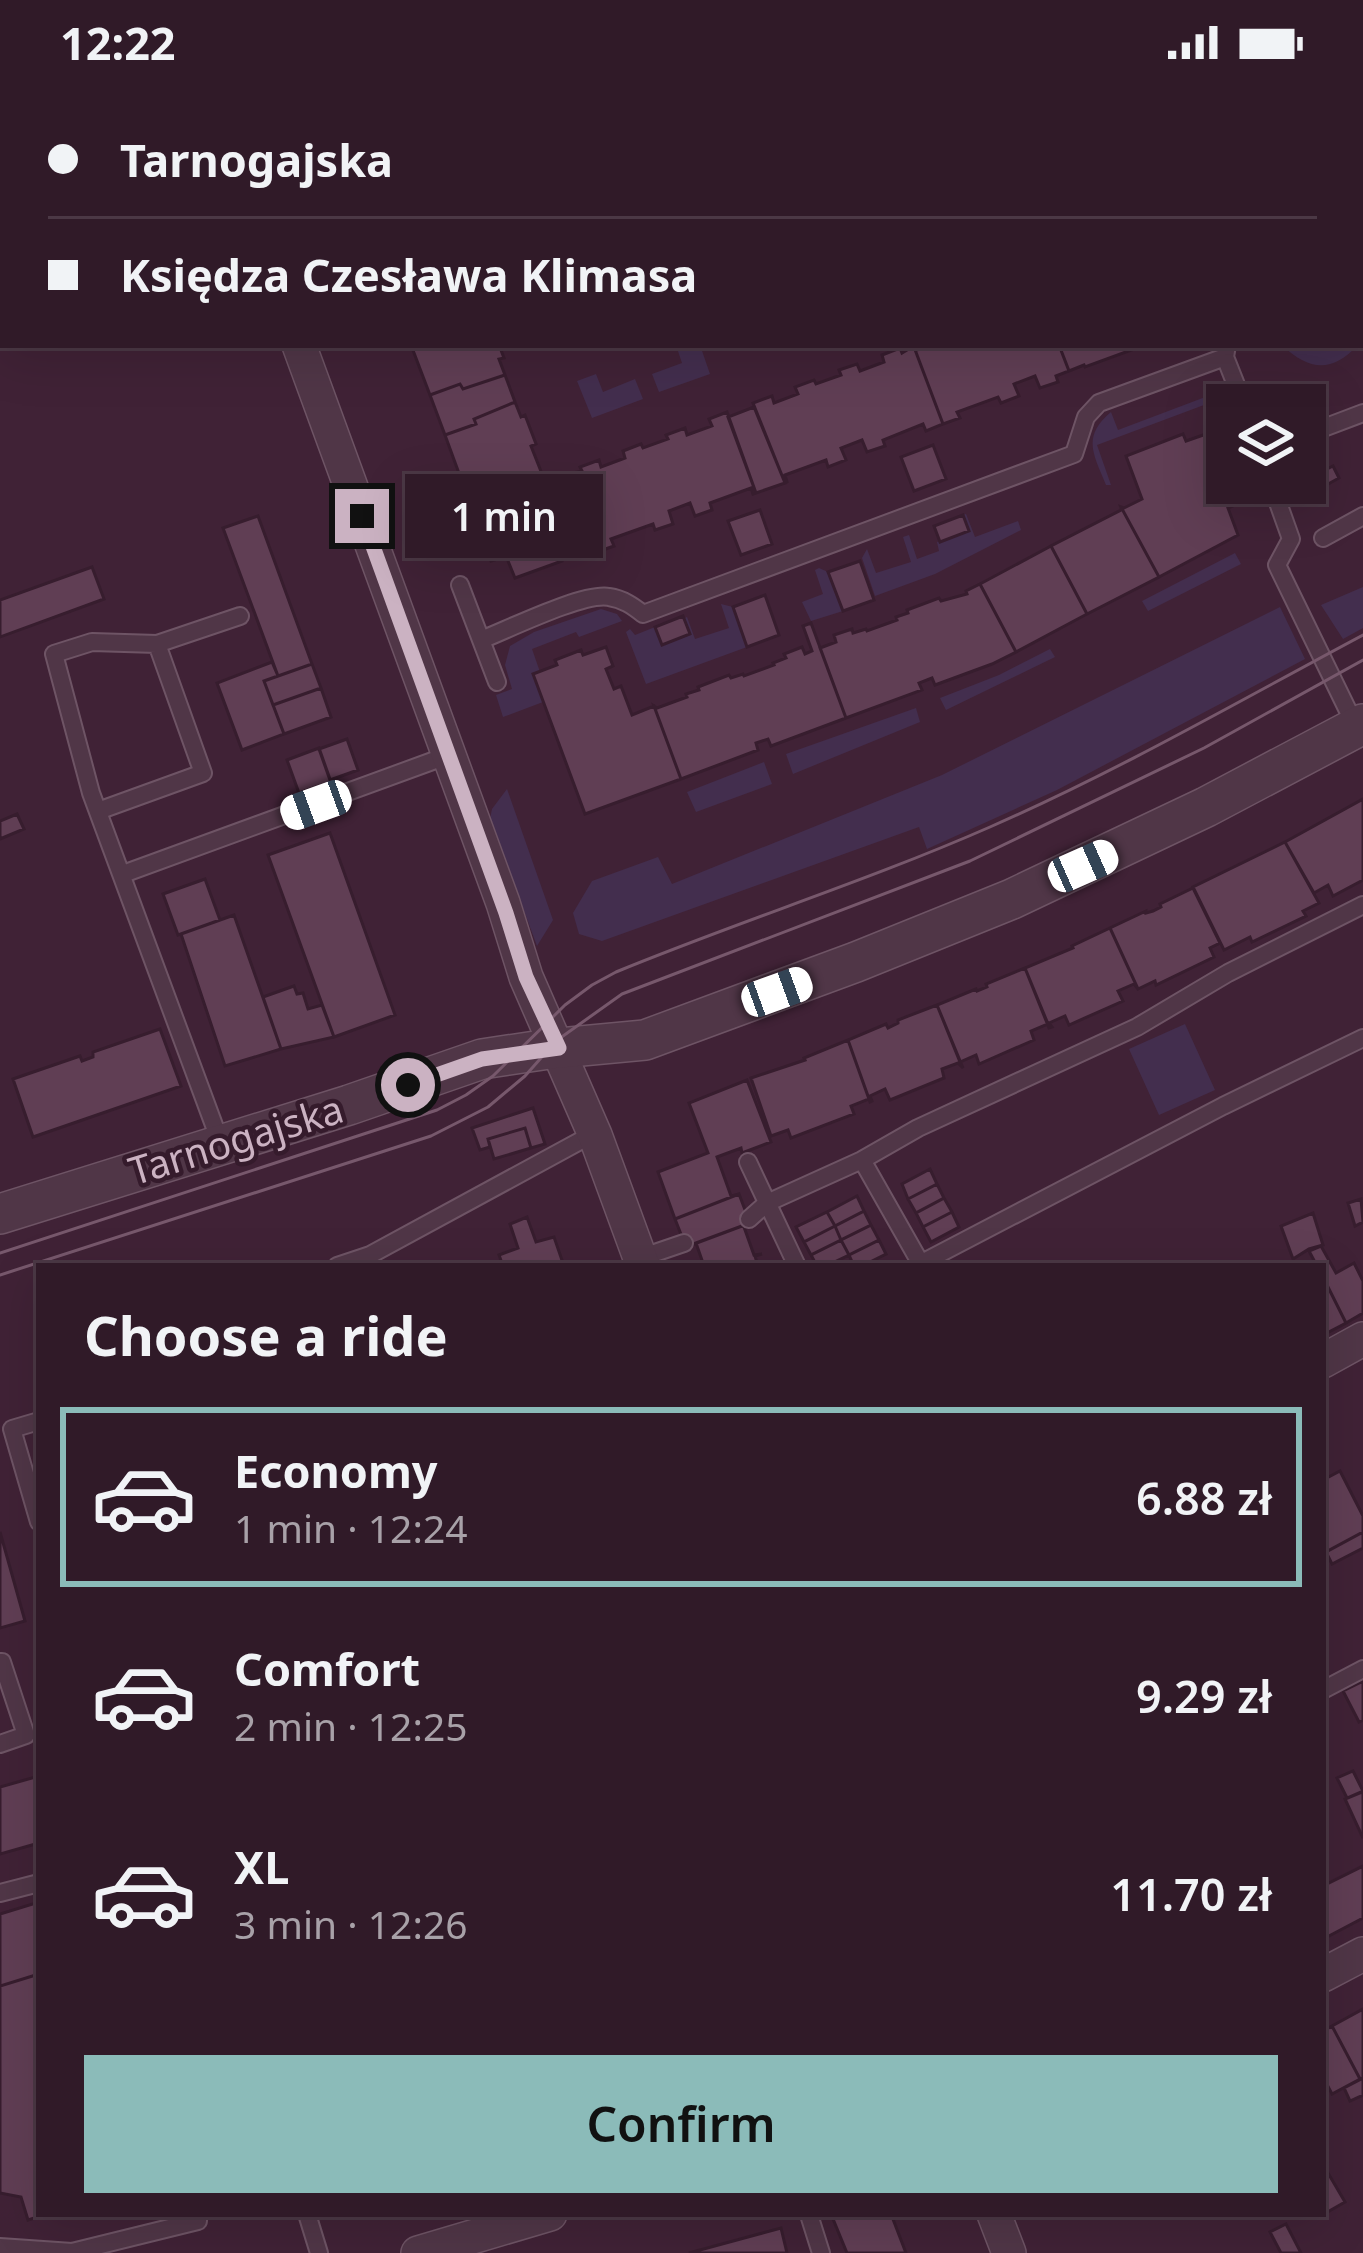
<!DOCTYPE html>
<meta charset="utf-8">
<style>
body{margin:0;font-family:"Noto Sans",sans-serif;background:#3c2734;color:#f1f3f6;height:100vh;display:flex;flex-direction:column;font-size:45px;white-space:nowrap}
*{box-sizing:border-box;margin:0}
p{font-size:39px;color:#a8a1a8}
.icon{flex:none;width:66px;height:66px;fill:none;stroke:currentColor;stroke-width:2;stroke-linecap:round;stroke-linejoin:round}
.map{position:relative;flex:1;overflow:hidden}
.panel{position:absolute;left:36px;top:1179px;width:1290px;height:954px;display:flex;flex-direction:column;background:#301a28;border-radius:0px;box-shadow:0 12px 48px #0002,0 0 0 3px #4b3845}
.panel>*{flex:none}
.guide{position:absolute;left:0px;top:0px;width:1365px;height:264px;box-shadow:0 12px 48px #0002,0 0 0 3px #4b3845;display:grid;align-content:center;height:264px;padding:0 48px;background:#301a28}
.controls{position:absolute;left:1206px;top:300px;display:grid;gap:24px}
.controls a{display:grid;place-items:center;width:120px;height:120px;border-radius:0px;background:#301a28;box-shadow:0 12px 48px #0002,0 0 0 3px #4b3845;font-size:60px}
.end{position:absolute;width:54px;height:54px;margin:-27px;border:15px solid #cbb2c2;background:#111;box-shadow:0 0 0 6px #111}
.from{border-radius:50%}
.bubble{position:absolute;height:84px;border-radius:0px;background:#301a28;box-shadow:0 12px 48px #0002,0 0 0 3px #4b3845;font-size:39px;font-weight:600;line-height:84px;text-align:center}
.car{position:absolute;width:36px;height:72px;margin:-36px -18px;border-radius:15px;box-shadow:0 0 9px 3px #0007;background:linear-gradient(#fff 24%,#345 0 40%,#fff 0 76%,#345 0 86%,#fff 0)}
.guide b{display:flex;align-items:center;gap:42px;height:114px;font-size:45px}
.guide b+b{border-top:3px solid #4b3845}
.guide i{width:30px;height:30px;background:#f1f3f6}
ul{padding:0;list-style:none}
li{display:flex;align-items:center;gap:36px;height:180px;margin:0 24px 18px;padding:0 24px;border:6px solid transparent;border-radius:0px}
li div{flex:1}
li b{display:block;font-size:45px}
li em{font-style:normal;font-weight:600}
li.active{border-color:#8bbbb9}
li>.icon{width:108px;height:108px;stroke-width:1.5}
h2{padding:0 48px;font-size:54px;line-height:144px}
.primary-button{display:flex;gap:24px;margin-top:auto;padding:24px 48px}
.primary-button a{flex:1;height:138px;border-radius:0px;background:#8bbbb9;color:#111;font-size:48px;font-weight:600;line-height:138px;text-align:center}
.status{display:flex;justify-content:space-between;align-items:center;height:84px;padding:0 60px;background:#301a28;direction:ltr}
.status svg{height:33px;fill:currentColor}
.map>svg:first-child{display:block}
.green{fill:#432e4e}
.building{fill:#603e54;stroke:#371d2e;stroke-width:3}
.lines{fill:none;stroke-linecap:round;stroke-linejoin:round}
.service-casing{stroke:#6e5465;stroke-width:20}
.minor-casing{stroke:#6e5465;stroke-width:36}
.tertiary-casing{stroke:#6e5465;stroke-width:42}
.service{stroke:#503647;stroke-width:16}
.minor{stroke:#503647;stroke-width:33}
.tertiary{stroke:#503647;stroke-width:39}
.tram{stroke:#77586c;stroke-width:3}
.route{stroke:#cbb2c2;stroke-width:15}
.labels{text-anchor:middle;stroke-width:9;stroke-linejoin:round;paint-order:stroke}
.street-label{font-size:39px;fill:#cbb2c2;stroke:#351b2c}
</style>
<div class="status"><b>12:22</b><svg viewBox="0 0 49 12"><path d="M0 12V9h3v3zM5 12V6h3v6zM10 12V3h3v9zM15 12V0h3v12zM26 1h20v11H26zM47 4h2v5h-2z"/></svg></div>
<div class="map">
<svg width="1363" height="2169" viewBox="0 0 1363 2169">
<rect width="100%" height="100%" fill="#402236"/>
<path class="green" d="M676 261H700L710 290 659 308 652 290 682 279Z
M1282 261H1358C1332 289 1309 287 1282 261Z
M596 290 603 308 635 295 643 315 592 334 577 297Z
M1208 312 1212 318 1097 361 1111 401H1106C1094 371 1081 353 1111 328L1118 346Z
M966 430 975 453 1018 437 1021 446 935 490 875 512 862 474 867 465 876 489 911 478 903 453 909 451 917 475 939 467 937 458 968 447 963 431Z
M1235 469 1241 480 1148 527 1142 517Z
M819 484 828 488 843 527 811 537 802 518 823 510 815 486Z
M1363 503V544L1343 555 1321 521Z
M721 520 733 523 747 563 646 600 626 548 630 545 635 551 655 543 663 561 690 551 685 534 687 533 695 555 729 544Z
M1280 523 1305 575 1057 706 927 765 919 743 602 857 579 850 573 829 592 797 658 773 672 800 942 691Z
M601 525 617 530 622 537 579 553 576 548 532 565 540 588 534 590 543 618 503 633 496 611 512 605 505 581 510 562 534 548Z
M1050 565 1055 573 946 626 940 614 999 591Z
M916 624 920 638 793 690 786 670Z
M764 678 772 700 696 728 687 708Z
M507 705 553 836 537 862 490 735 492 725Z
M1185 940 1215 1006 1159 1031 1129 965Z"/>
<path class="building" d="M0 0H93L94 3H3V37L0 38Z
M817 0H1037L1029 3H818Z
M1209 0H1288L1290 3H1210Z
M411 261H499L504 274 499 275 505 291 463 305 460 300 430 311Z
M930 261H1059L1069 287 1056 292 1058 298 1040 304 1035 292 1014 300 1019 312 1001 319 998 313 957 328 960 334 943 340 914 263 917 266Z
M1059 261H1145L1085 283 1084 281 1069 287Z
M912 263H914L943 340 926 347 923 340 883 356 885 362 867 368 862 356 841 364 846 376 828 383 826 376 785 391 787 398 785 399 753 319 772 312 774 319 798 310 795 303 814 296 816 300 841 291 839 286 857 280 860 287 884 278 882 271 900 264 902 269Z
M505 291 515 318 474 335 476 340 445 351 430 311 460 300 463 305Z
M515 318 521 333 525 331 536 360 531 362 546 400 568 390 593 460 561 472 562 477 515 494 506 472 491 477 445 351 476 340 474 335Z
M754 323 785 399 756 409 728 333Z
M727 328 756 409 753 410 751 404 710 419 712 426 695 432 690 419 669 427 673 440 655 446 653 440 611 455 614 462 597 468 568 390 582 387 580 383 599 376 601 383 625 374 623 367 641 360 643 364 668 355 666 351 685 344 687 351 712 342 709 335Z
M1209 349 1216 371 1210 373 1215 387 1222 385 1235 421 1228 424 1238 451 1159 493 1121 423 1124 424 1142 415 1126 372 1183 350 1186 357Z
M933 361 946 395 914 407 901 373Z
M1333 382 1339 394 1312 409 1305 396Z
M1121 423 1159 493 1087 530 1051 462 1121 426Z
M760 426 772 460 741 471 728 437Z
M963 431 969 447 940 458 934 442Z
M258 432 312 580 278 592 223 444Z
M1051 462 1087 530 1016 568 980 500Z
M860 477 874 516 843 527 828 488Z
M92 483 104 515 0 553V516Z
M980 500 1016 568 992 580 935 601 932 594 919 599 922 606 846 634 820 564 836 558 834 551 852 545 853 549 866 545 867 547 897 536 896 533 908 529 907 526 939 514 941 517 967 510 966 507Z
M765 511 779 551 747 563 733 523Z
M683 532 690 550 662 561 655 543Z
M811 539 846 634 771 662 768 655 756 659 758 666 681 695 654 622 657 624 687 613 686 610 699 606 698 603 729 591 731 594 743 590 744 592 774 581 773 579 786 574 784 570 802 563 805 570 812 567 803 542Z
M606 563 613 582 606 585 614 605 621 602 632 631 654 622 681 695 585 730 533 590 557 581 555 576 581 566 583 571Z
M272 578 278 592 264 597 284 650 242 666 217 599Z
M312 580 321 604 273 621 264 597Z
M321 604 331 633 284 650 273 621Z
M347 655 358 686 330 696 319 665Z
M319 664 331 698 299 709 287 676Z
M1363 715V796L1333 812 1328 801 1314 809 1285 758Z
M17 730 24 745 0 755V737Z
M330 749 395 931 334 953 268 771Z
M1285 758 1319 819 1303 827 1306 832 1252 858 1250 853 1224 866 1193 803Z
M205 795 220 836 178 851 163 810Z
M1193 804 1220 859 1210 864 1214 873 1156 901 1155 897 1138 905 1110 844 1146 827V829L1153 827 1161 823 1160 820Z
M234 831 281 965 225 982 181 850Z
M1110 844 1138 905 1134 900 1118 907 1123 917 1069 941 1065 932 1049 939 1052 943 1049 944 1025 884 1073 864 1072 862Z
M1025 884 1048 940 1031 947 1034 956 979 980 976 971 960 978 937 921 976 905 977 907 987 903 986 900Z
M294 902 297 910 303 909 308 925 322 921 334 953 281 965 263 913Z
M937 921 963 984 958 979 942 985 944 994 890 1016 885 1005 870 1012 872 1017 870 1018 848 956 886 940 888 944 898 939V936Z
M160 945 181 1002 33 1053 13 995 80 972 82 977 93 973V968Z
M848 956 869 1015 851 1022 854 1030 791 1054 788 1046 771 1052 751 994 805 976 804 974Z
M747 996 771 1058 742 1069 741 1064 717 1073 731 1112 739 1110 675 1135 658 1088 708 1069 689 1019Z
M533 1024 545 1060 531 1064 525 1044 488 1055 490 1063 480 1066 472 1044Z
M525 1044 531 1064 494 1075 488 1055Z
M930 1085 937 1100 908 1115 902 1100Z
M937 1100 944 1114 916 1129 908 1115Z
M739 1110 750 1139 686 1163 675 1135Z
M857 1112 864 1127 835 1142 827 1128Z
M944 1114 952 1128 923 1143 916 1129Z
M1361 1115 1363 1138 1355 1142 1348 1119Z
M864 1127 871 1141 841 1156 835 1142Z
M827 1128 835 1142 804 1158 796 1143Z
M952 1128 959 1143 931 1158 923 1143Z
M1313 1129 1323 1161 1309 1165 1293 1175 1281 1142Z
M527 1133 536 1158 554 1153 564 1182H503L499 1171 518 1164 510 1140Z
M750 1139 744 1143 754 1171 762 1170 755 1172 758 1182H704L696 1159Z
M871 1141 879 1156 849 1171 841 1156Z
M835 1142 841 1156 811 1171 804 1158Z
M841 1156 849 1171 826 1182H817L811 1171Z
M879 1156 886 1170 862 1182H854L849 1171Z
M1321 1162 1336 1189 1354 1179 1363 1197V1229L1346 1239 1323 1193V1182H1317L1309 1167Z
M1323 1193 1346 1239 1323 1251Z
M1340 1387 1363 1432V1448L1326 1468 1323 1463V1396Z
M0 1448 25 1537 0 1544Z
M1363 1448V1464L1332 1480 1326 1468Z
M1363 1597V1636L1359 1638 1343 1607Z
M1353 1687 1363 1707 1347 1714 1337 1694Z
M39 1692V1759L0 1770V1703Z
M1362 1708 1363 1710V1754L1345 1715Z
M1363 1782V1834L1327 1853 1323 1845V1802Z
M39 1818V1890L0 1902V1830Z
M39 1890V2130H47L28 2136 21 2113 0 2109V1902Z
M1363 1925V1994L1360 1995 1332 1942Z
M1332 1942 1360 1995 1332 2010 1323 1993V1947Z
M1363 1994V2011L1350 2017 1344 2004Z
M1328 2089 1345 2118 1317 2134 1314 2130H1323V2092Z
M831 2130H891L906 2169H847Z
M1286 2140 1301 2169H1281L1270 2148Z
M781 2144 787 2169H689Z"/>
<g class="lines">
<defs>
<path id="service" d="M1135 0 1136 3
M1330 0 1331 3
M561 3 569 0
M1227 261 1225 273 1244 321
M1305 351 1363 329
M1271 399 1291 455 1277 481 1356 643
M1323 454 1363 432
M460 501 497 598
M481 556C509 545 584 508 609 513 623 515 633 522 643 530L1074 370 1086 333 1099 319 1225 273
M157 560 240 532
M98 727 203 689 157 560 92 558 54 570 91 709 221 1060
M123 790 449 671
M862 1076 918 1044 1137 943 1228 889 1363 821
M748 1078 797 1182
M749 1135 767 1119 862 1076 921 1180
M640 1174 684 1159
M337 1182 370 1171 580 1057 595 1051
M916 1182 1223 1022 1363 954
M39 1337 12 1345 39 1438
M0 1578H2L26 1651 0 1660
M1323 1606 1363 1585
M0 1809 39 1799
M307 2130 319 2169
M810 2134 821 2169
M0 2163 72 2168 198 2137 196 2130"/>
<path id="minor" d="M203 0 204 3
M299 261 503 819 526 893 595 1051 643 1182
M1323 1277 1363 1255
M1323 1891 1363 1870
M994 2130 1009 2169
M418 2169 550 2130"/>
<path id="tertiary" d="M0 1130 349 1021 482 975 549 965 645 956 856 878 1012 815 1206 723 1363 640"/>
</defs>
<use href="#service" class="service-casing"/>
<use href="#minor" class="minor-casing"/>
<use href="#tertiary" class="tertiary-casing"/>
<use href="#service" class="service"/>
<use href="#minor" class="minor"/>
<use href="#tertiary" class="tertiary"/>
<path class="tram" d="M0 1169 437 1026 466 1011 493 992 565 921 592 901 616 888C740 837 867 797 990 743 1118 687 1239 617 1363 551
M0 1191 431 1052 488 1023 525 992 556 957 622 910 970 777 1204 664 1363 576"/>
</g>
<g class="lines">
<path class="route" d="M362 432 506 829 526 893 559 964 482 975 408 1001"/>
</g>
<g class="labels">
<g class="street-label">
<text transform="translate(236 1056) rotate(-17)" y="14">Tarnogajska</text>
</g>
</g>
</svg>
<div class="controls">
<a><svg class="icon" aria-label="layers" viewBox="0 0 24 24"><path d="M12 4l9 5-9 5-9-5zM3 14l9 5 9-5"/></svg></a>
</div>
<i class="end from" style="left:408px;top:1001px"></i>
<i class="end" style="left:362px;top:432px"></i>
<div class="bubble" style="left:405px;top:390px;width:198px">1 min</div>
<i class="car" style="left:316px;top:721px;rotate:250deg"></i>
<i class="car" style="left:1083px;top:782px;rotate:66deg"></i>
<i class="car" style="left:777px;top:908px;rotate:70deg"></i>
<div class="guide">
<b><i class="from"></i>Tarnogajska</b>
<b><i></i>Księdza Czesława Klimasa</b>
</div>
<section class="panel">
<h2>Choose a ride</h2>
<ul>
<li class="active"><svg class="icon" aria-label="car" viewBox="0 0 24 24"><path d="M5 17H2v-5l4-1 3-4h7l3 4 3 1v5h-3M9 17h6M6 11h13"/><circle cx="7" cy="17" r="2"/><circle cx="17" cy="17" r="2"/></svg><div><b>Economy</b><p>1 min · 12:24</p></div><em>6.88 zł</em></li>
<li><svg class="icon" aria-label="car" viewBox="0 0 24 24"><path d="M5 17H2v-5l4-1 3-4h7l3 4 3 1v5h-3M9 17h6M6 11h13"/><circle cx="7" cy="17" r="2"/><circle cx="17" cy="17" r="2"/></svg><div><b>Comfort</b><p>2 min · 12:25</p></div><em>9.29 zł</em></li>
<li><svg class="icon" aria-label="car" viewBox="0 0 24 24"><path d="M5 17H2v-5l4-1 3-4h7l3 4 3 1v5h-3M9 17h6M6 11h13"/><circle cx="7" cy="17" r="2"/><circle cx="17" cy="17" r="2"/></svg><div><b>XL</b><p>3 min · 12:26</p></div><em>11.70 zł</em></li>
</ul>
<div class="primary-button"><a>Confirm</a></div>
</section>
</div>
